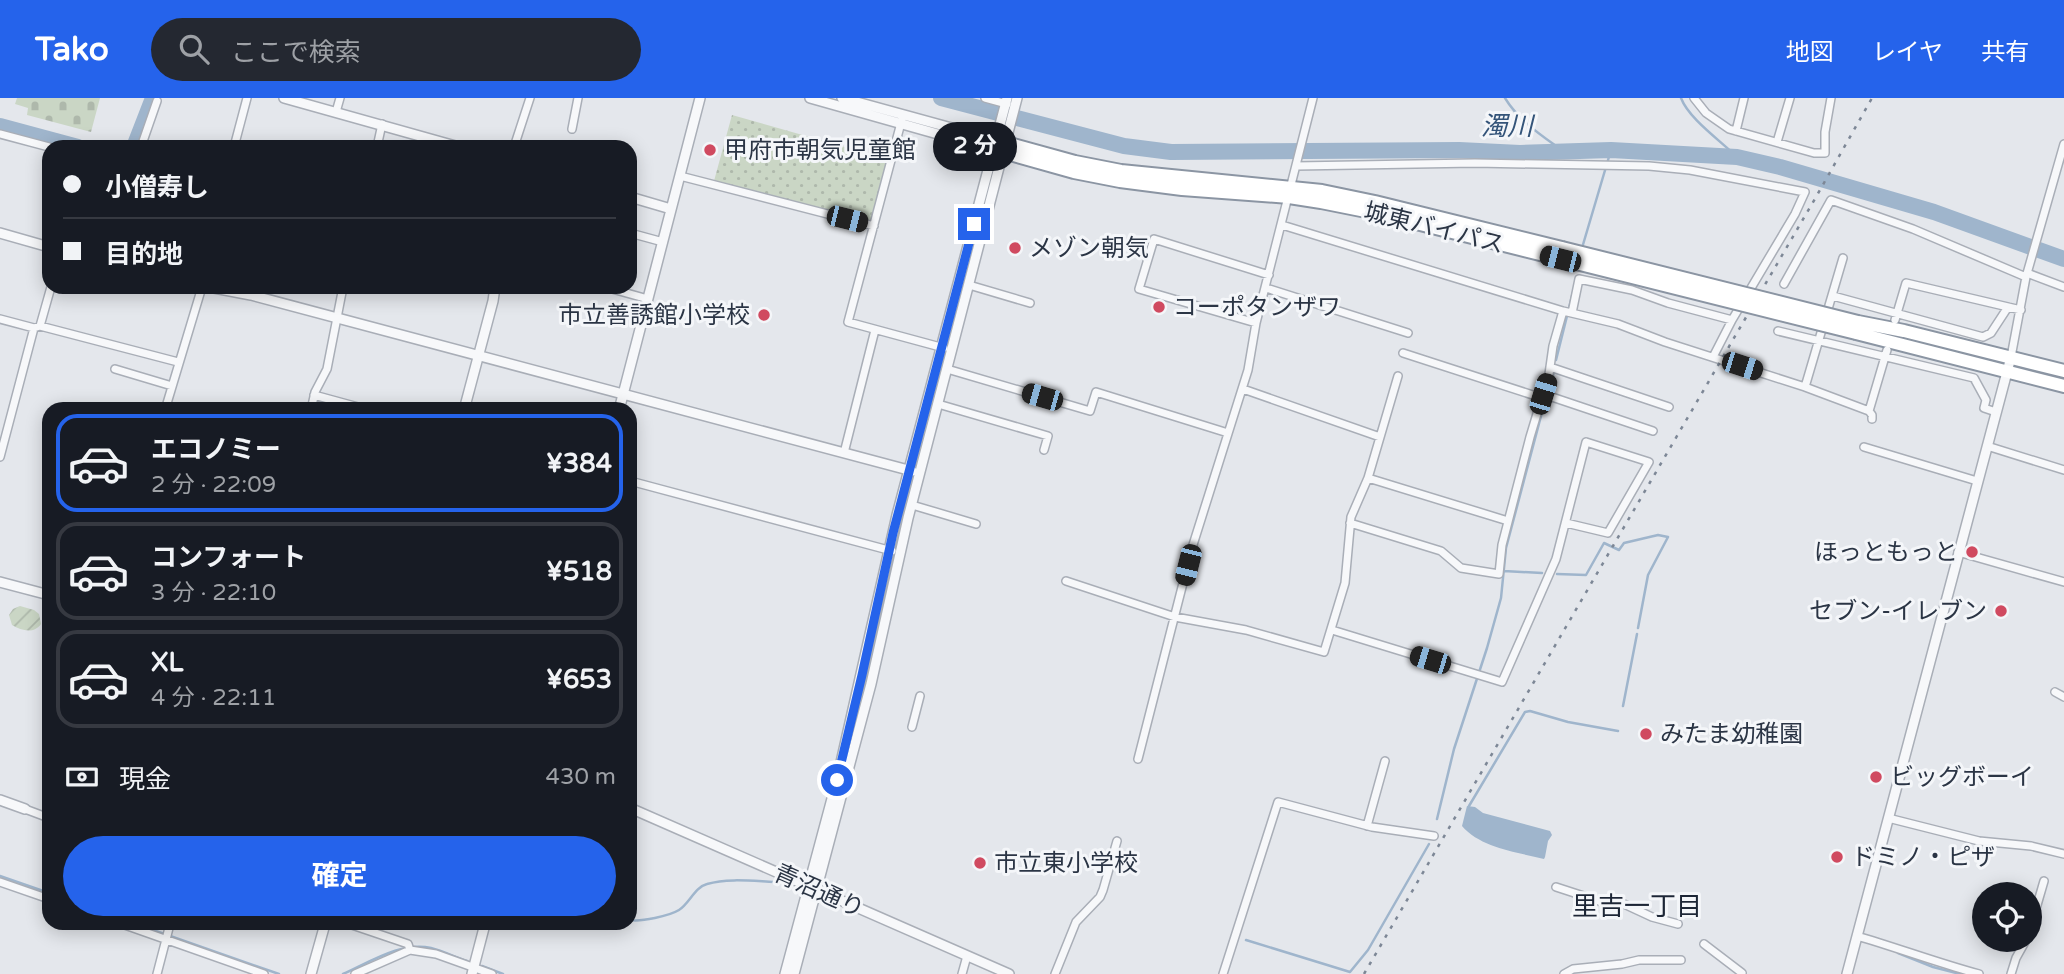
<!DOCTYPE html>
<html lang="ja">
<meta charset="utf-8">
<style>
body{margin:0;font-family:"Varela Round","Noto Sans JP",sans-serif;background:#242831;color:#f1f3f6;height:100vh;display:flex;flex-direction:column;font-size:26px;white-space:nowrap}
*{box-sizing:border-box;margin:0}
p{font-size:23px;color:#9ea1a6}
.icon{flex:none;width:38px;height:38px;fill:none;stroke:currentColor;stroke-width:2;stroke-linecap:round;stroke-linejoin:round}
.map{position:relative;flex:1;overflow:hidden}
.panel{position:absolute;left:42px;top:304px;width:595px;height:528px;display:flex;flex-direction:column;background:#171b24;border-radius:21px;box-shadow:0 4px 18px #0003}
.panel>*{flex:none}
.top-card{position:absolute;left:42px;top:42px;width:595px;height:154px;border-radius:21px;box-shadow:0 4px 18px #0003;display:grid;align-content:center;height:154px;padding:0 21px;background:#171b24}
.tools{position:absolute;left:1972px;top:784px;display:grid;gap:14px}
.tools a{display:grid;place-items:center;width:70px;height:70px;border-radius:50%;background:#171b24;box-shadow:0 4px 18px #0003;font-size:35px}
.end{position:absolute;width:32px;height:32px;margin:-16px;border:9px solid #2563eb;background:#fff;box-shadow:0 0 0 4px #fff}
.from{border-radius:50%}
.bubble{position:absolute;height:49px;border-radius:24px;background:#171b24;box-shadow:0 4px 18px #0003;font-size:23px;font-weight:700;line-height:49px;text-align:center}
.car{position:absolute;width:21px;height:42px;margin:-21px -10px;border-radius:9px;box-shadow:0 0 5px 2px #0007;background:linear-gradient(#222 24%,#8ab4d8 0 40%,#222 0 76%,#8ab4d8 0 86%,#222 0)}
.top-card b{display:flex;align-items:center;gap:24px;height:66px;font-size:26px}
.top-card b+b{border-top:2px solid #363941}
.top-card i{width:18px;height:18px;background:#f1f3f6}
ul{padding:12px 0 0;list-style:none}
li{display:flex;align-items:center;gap:21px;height:98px;margin:0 14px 10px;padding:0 7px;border:4px solid #363941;border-radius:21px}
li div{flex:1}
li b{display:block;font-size:26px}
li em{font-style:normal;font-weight:700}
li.active{border-color:#2563eb}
li>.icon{width:63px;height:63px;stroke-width:1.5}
.pay{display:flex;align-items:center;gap:18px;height:77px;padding:0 21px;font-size:26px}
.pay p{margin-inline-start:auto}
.action{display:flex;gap:14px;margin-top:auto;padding:14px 21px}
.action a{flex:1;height:80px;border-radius:42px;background:#2563eb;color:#fff;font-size:28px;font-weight:700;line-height:80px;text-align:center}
header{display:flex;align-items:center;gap:42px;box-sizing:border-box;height:98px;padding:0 35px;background:#2563eb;color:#fff}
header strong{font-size:33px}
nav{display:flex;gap:38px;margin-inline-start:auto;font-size:24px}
.search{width:490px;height:63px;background:#242831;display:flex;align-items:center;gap:18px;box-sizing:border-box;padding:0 24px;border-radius:38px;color:#9ea1a6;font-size:26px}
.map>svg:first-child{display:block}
.cemetery{fill:url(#cemetery-stones)}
.park{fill:url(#park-dots)}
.garden{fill:url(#garden-furrows)}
.water{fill:#9fb5cc}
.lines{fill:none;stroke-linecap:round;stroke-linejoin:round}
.stream{stroke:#9fb5cc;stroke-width:2.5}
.river{stroke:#9fb5cc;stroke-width:16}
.minor-casing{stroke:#a9aeb7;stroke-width:10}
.tertiary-casing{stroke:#a9aeb7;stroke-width:12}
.trunk-casing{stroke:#8b95a3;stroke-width:16}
.minor{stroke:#f7f8fa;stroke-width:7}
.tertiary{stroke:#f7f8fa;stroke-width:9}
.trunk{stroke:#fff;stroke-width:12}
.rail{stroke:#7d8796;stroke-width:2.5;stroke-dasharray:3.5 7;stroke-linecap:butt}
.trunk-bridge-casing{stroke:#8b95a3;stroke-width:16;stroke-linecap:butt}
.trunk-bridge{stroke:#fff;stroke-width:12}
.route{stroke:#2563eb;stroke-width:9}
.poi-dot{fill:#d04a60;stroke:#f4f6f9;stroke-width:2.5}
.labels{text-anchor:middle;stroke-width:6;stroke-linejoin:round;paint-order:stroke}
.poi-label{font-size:24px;fill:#2b3545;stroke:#f4f6f9;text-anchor:start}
.street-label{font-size:24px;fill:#2b3545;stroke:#f4f6f9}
.water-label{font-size:26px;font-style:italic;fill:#345479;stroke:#f4f6f9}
.neighbourhood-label{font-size:26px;fill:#1d2636;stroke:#f4f6f9}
</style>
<header>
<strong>Tako</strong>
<div class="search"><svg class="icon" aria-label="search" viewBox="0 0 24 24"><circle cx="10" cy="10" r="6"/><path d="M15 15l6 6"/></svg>ここで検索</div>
<nav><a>地図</a><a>レイヤ</a><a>共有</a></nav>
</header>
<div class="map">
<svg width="2064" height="876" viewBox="0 0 2064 876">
<defs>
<pattern id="cemetery-stones" width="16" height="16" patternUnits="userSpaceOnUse" patternTransform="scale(1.75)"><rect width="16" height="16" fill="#cad6c5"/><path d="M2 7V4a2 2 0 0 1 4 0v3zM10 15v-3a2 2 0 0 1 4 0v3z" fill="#aeb8ab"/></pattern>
<pattern id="park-dots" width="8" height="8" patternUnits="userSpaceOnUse" patternTransform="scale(1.75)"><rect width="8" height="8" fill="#cad6c5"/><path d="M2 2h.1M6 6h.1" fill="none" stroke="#aeb8ab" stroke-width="1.8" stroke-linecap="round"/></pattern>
<pattern id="garden-furrows" width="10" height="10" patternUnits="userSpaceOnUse" patternTransform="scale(1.75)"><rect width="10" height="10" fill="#cad6c5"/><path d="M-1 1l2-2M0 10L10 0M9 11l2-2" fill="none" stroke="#aeb8ab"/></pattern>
</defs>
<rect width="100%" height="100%" fill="#e4e7ec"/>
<path class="cemetery" d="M17 0H100L91 34 27 17 28 10 15 6Z"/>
<path class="park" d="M732 17 887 61 871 122 868 124 714 83Z"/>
<path class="garden" d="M20 508 34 512 39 516 41 526C34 536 22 533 12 527L9 517 13 511Z"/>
<path class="water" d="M1467 708 1475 709 1483 715 1550 733 1552 737 1548 743 1545 759 1544 761C1516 754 1481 750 1462 728Z"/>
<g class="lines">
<path class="stream" d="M1505 0C1519 23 1541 37 1563 53
M1681 0C1689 21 1721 43 1737 59
M1582 150 1611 52
M1556 262 1573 194
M1549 291 1554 274
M1504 473 1542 475
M1557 476 1586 477 1604 445 1619 452 1624 445 1658 437 1668 439 1648 477 1638 530
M1623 608 1637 536
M1469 708 1525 614 1530 613 1568 624 1618 633
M1437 721 1454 651 1487 550 1501 500 1506 450 1545 303
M0 778 49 795
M630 822C641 824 669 818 679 812 689 806 695 789 707 786 728 780 752 783 774 784
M136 826 279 876
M1246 842 1350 874 1368 852 1429 746
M1898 855 1933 869 1960 876
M482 868 503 876
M343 876C370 864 402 843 431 850 443 853 455 859 467 863"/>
<path class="river" d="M941 0 1124 48 1171 54 1459 52 1520 55 1611 52 1737 59 1780 69 1934 114 2064 161
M0 28 78 49
M134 49 153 0"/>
<defs>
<path id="minor" d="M985 0 1007 6
M1694 0 1706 15 1729 31 1814 55H1825V34L1831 0
M336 14 340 0
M902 21 848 224 944 250
M572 31 578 0
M1736 33 1744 0
M0 36 49 49
M1777 44 1790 0
M141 49 157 3
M234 49 247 0
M377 49 382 26
M514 49 530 0
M1296 68 1475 65 1649 68 1690 72 1805 94 1795 116 1732 222 1713 259
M680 78 874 128
M1282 127 1563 213 1618 226 1665 244 1805 289 1869 313 1872 317V321
M630 135 663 144
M2027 175 2064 189
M1784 186 1831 102 1913 131 2026 179
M969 187 1030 205
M605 189 648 201
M1266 190 1408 235
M1833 198 1983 239 1991 235 2008 209
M1572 215 1579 181 1632 192 1668 205 1732 222
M0 221 34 230 40 228 178 264
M1895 222 1906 185 2021 212
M1256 225 1139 191 1154 141 1269 177
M40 228 51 189
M1778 233 1974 280 1986 302 1984 310 1996 314
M1403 255 1542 300
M2011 259 2026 179 2064 46
M1550 269 1669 309
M115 271 172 288
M947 271 1090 313 1096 294 1228 335
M1805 289 1843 160
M1243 291 1380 339
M1543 296 1653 333
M314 297 369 312
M938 306 1048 338 1044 352
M165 312 202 189
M311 312 315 294 327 271 343 189
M1869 313 1887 252
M1987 348 2064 372
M1864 349 1977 383
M844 355 875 232
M0 359 34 230
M1368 380 1508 423
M630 383 892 453
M912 407 976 426
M1350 425 1441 453 1461 470 1499 476 1502 447 1530 339 1549 276 1553 248 1563 213
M1958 454 2064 484
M1066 483 1175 519 1246 532 1324 554 1345 485 1351 419 1368 380 1398 278
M1332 532 1502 584 1556 461 1586 344 1649 364 1608 435 1566 425
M2055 594 2064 599
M912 629 920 598
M1138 661 1192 450 1248 272 1256 225 1313 0
M25 711 49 720
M1888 720 1979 743 2031 748 2064 756
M1367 728 1385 663
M0 784 49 801
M1556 789 1602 804 1624 806 1652 819 1678 826
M122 826 264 876
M349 826 408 846 410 852 436 856 492 876
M2030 831 2044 783
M1857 838C1898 850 1938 865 1979 876
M1704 846 1742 875
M157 876 170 826
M355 876 410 852
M962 876 967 858
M1055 876 1076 824 1100 799 1103 792 1117 743
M1223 876 1278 704 1372 729 1434 738
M1564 876 1573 871 1622 866 1639 862H1681
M2011 876 2016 860 2026 842"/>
<path id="tertiary" d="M284 0 459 49
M810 0 998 53
M842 0 999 43
M630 99 671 111
M0 135 49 149
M209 189 251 197 912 373
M464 312 493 203 495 189
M619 312 700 0
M0 484 49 497
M0 702 25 711
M630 710 1009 876
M311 876 325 826
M472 876 485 826
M785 876 837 682 897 417 1007 0
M794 876 871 586 908 420 1017 0
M1847 876 2011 259"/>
<path id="trunk" d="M1006 45 1075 64 1121 73 1322 93 1375 104 1562 150
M1003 54 1074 74 1120 83 1182 91 1289 99 1321 104 1376 115 1560 161
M1858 224 1904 233 2064 273
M1856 235 2064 288"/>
</defs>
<use href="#minor" class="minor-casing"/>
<use href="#tertiary" class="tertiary-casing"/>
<use href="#trunk" class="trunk-casing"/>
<use href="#minor" class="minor"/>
<use href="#tertiary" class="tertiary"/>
<use href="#trunk" class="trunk"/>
<path class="rail" d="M1364 876 1816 99 1872 0"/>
<defs>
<path id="trunk-bridge" d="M1562 150 1858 224
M1560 161 1856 235"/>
</defs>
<use href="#trunk-bridge" class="trunk-bridge-casing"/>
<use href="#trunk-bridge" class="trunk-bridge"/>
</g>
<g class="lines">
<path class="route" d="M837 682 862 577 893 435 974 126"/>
</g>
<g class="poi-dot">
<circle cx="710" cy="52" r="7"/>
<circle cx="1015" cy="150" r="7"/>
<circle cx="1159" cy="209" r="7"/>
<circle cx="764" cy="217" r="7"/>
<circle cx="1972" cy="454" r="7"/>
<circle cx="2001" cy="513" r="7"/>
<circle cx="1646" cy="636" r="7"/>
<circle cx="1876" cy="679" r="7"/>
<circle cx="1837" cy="759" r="7"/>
<circle cx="980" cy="765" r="7"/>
</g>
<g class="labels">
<g class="poi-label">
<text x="724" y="60">甲府市朝気児童館</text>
<text x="1029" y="158">メゾン朝気</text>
<text x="1173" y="217">コーポタンザワ</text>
<text x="750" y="225" text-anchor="end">市立善誘館小学校</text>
<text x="1958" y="462" text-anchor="end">ほっともっと</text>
<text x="1987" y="521" text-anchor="end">セブン-イレブン</text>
<text x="1660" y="644">みたま幼稚園</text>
<text x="1890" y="687">ビッグボーイ</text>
<text x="1851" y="767">ドミノ・ピザ</text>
<text x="994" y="773">市立東小学校</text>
</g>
<g class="street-label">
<text transform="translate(1434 130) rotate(14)" y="8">城東バイパス</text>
<text transform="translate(819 793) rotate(24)" y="8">青沼通り</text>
</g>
<g class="water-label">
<text x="1507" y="37">濁川</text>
</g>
<g class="neighbourhood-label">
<text x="1637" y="817">里吉一丁目</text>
</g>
</g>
</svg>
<div class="tools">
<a><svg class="icon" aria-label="locate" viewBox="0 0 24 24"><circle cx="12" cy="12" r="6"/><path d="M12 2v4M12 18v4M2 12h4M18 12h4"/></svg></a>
</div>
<i class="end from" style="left:837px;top:682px"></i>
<i class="end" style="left:974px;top:126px"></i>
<div class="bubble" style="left:933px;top:24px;width:84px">2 分</div>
<i class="car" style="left:847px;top:121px;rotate:104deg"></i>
<i class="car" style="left:1560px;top:161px;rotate:284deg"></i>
<i class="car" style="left:1742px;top:268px;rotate:108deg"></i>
<i class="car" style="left:1543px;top:296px;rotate:17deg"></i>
<i class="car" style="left:1042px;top:299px;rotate:286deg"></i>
<i class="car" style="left:1188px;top:467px;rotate:194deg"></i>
<i class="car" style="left:1430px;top:562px;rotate:287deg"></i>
<div class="top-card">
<b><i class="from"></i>小僧寿し</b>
<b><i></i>目的地</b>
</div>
<section class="panel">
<ul>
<li class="active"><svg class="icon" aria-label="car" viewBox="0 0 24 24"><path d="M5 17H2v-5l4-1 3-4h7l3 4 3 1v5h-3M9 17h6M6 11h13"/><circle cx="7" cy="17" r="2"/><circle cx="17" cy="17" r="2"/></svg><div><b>エコノミー</b><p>2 分 · 22:09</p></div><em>¥384</em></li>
<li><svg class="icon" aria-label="car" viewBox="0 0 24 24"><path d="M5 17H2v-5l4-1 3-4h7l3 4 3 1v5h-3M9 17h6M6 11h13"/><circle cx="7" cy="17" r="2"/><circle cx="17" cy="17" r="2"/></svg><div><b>コンフォート</b><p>3 分 · 22:10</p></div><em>¥518</em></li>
<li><svg class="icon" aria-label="car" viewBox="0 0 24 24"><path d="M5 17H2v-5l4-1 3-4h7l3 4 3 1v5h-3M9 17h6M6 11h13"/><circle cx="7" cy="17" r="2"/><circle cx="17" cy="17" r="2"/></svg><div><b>XL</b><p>4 分 · 22:11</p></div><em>¥653</em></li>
</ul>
<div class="pay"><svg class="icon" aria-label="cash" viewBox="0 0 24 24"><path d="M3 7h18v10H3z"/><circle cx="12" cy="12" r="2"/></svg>現金<p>430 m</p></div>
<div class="action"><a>確定</a></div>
</section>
</div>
